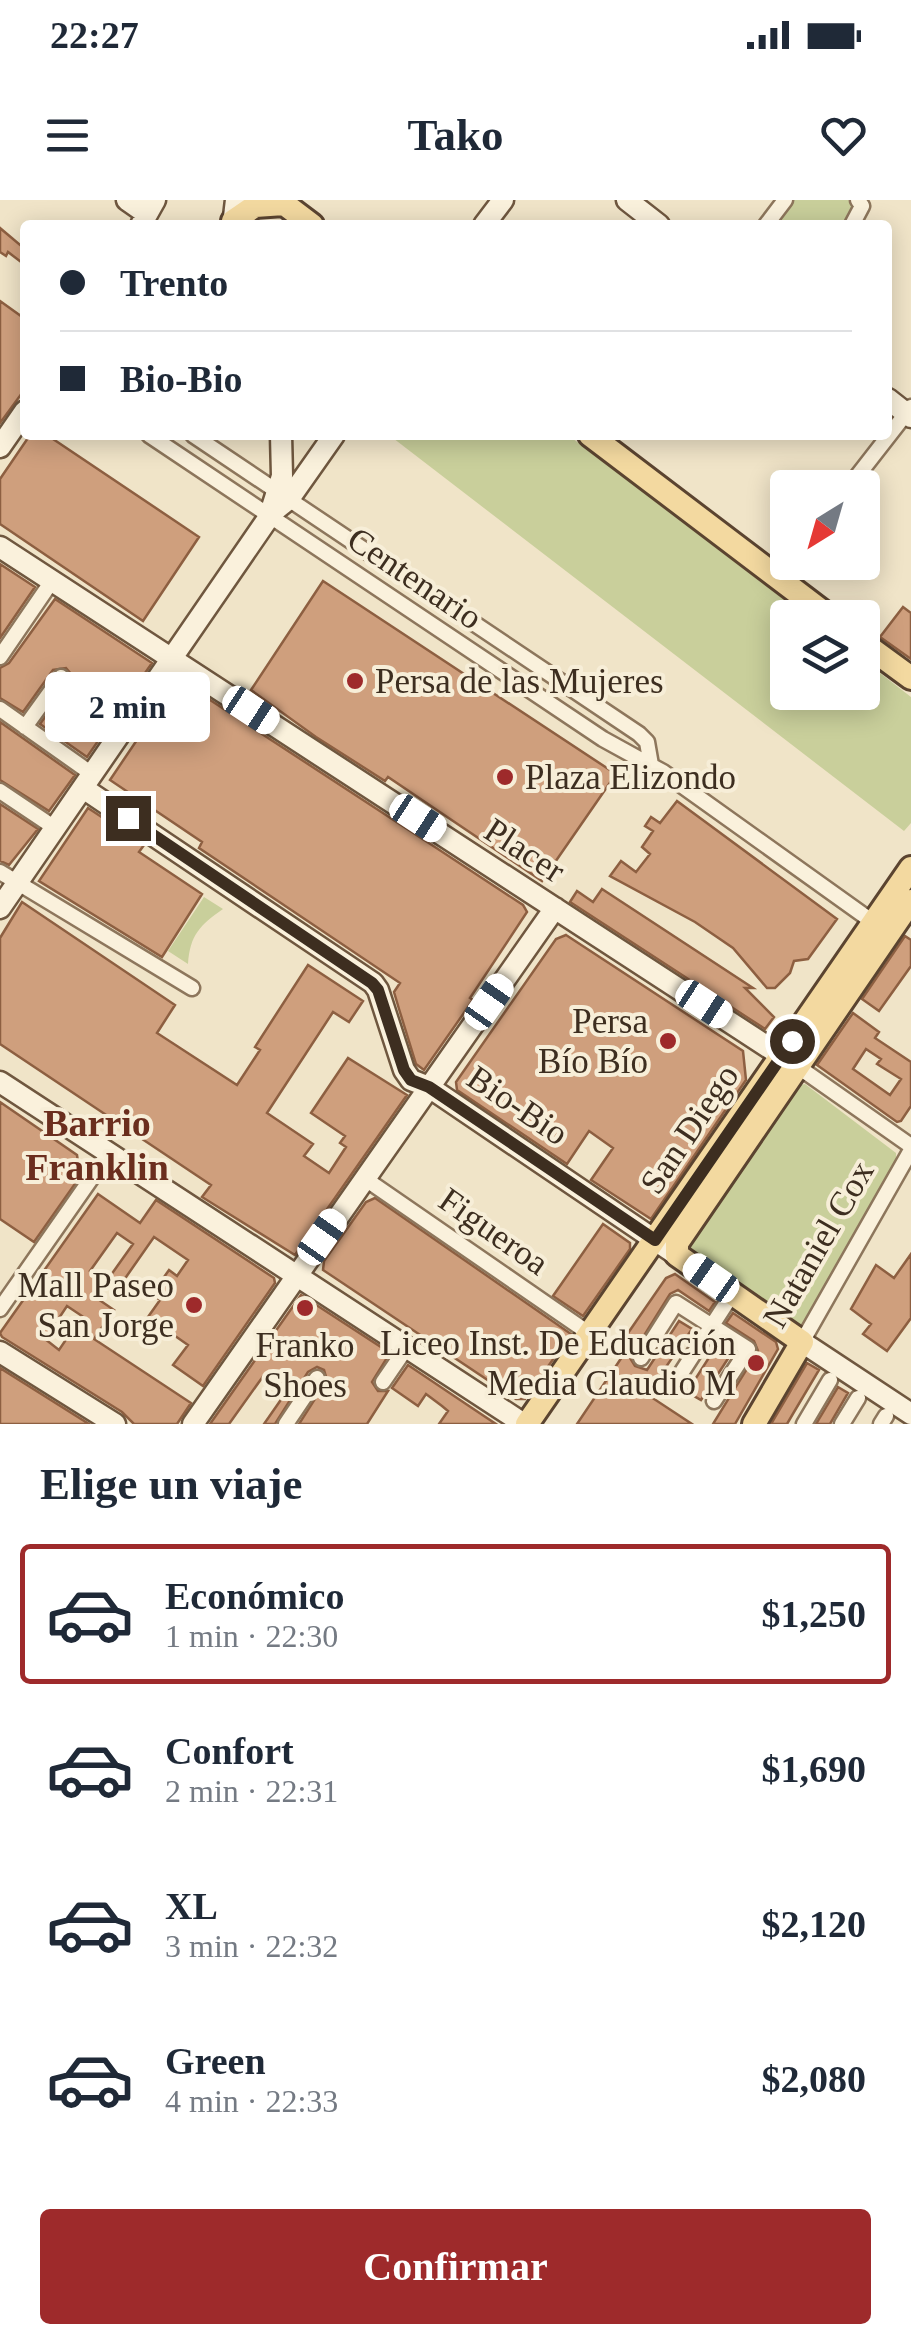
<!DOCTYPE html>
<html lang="es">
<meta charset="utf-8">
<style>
body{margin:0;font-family:"Times New Roman",serif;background:#f2f2f3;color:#1f2937;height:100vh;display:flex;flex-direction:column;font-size:38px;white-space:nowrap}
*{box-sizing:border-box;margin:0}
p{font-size:32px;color:#747a83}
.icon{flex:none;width:55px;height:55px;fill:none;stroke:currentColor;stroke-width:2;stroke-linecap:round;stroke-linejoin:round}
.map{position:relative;height:1224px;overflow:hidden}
.details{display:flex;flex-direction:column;background:#fff;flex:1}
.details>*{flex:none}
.hud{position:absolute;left:20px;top:20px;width:872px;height:220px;border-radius:10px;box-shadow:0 5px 25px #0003;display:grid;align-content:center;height:220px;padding:0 40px;background:#fff}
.needle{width:65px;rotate:217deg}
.controls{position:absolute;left:770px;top:270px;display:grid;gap:20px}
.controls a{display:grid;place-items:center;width:110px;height:110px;border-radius:10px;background:#fff;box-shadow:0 5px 25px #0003;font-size:50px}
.end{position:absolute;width:45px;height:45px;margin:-22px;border:12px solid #3d2e20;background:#fff;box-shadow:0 0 0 5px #fff}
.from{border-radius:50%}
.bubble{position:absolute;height:70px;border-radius:10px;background:#fff;box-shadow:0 5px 25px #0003;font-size:32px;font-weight:700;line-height:70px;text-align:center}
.car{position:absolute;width:30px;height:60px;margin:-30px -15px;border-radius:12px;box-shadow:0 0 8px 2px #0007;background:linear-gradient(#fff 24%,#345 0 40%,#fff 0 76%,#345 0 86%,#fff 0)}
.hud b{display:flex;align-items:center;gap:35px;height:95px;font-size:38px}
.hud b+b{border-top:2px solid #e0e1e3}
.hud i{width:25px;height:25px;background:#1f2937}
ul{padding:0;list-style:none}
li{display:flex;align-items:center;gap:30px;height:140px;margin:0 20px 15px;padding:0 20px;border:5px solid transparent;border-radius:10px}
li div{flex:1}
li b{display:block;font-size:38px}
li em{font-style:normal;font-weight:700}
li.on{border-color:#9e2a2b}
li>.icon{width:90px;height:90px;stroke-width:1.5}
h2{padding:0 40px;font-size:45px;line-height:120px}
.button{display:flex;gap:20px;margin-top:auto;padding:20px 40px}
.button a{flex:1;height:115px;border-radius:10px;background:#9e2a2b;color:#fff;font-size:40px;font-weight:700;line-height:115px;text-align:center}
.status{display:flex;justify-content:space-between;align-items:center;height:70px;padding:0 50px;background:#fff;direction:ltr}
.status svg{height:28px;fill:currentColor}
header{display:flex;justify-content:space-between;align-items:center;height:130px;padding:0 40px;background:#fff;font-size:45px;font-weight:700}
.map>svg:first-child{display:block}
.green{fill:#c9cf9b}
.building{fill:#cf9f7d;stroke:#8d5f41;stroke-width:2.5;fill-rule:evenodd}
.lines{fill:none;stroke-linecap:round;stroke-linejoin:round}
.street-casing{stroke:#8d765c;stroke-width:19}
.secondary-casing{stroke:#6f573f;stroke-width:25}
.primary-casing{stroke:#5b4430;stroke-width:28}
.street{stroke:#faf1dc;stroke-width:14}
.secondary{stroke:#faf1dc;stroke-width:20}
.primary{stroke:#f3d9a0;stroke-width:22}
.route{stroke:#3d2e20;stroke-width:12}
.poi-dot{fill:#9e2a2b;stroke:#f7eed8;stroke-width:4}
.labels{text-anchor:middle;stroke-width:8;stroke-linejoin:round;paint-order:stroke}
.street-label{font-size:35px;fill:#3d2e20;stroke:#f7eed8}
.poi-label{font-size:35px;fill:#3d2e20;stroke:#f7eed8;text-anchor:end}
.neighbourhood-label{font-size:38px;font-weight:bold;fill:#6b2e1e;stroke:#f7eed8}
</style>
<div class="status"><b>22:27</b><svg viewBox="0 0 49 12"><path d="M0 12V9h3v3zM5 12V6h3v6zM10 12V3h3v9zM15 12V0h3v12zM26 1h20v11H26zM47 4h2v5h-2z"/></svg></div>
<header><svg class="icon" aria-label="menu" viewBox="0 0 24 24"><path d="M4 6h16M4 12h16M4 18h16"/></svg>Tako<svg class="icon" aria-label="heart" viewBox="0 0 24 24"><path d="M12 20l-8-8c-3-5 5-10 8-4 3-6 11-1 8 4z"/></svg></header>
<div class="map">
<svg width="911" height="1224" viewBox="0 0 911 1224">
<rect width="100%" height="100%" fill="#f0e4c8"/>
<path class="green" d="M792 0H848L855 6 841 25H773Z
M389 235H568L807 417 788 418V492H862L863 460 911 497V623L904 631Z
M204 697 223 709C200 725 190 735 188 764L168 751Z
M805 884 896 953V963L805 1127 797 1128 689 1054 686 1044 796 886Z"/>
<path class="building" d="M0 28 25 49V65L8 52 6 56 0 52Z
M0 101 25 119V189L0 223Z
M30 235H47L199 337 143 421 0 324V279Z
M0 364 35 387 0 438Z
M323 381 616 574 542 681 388 577 385 581 316 537 251 490Z
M55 399 152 463 87 557 40 524 70 482 71 474 66 468 53 470 23 512 0 498V468L9 463Z
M903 407 911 413V459L880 437Z
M178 479 441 651 523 705 527 712 470 798 473 800 424 870 416 864 399 809 394 792 400 783 199 648 202 642 110 580Z
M0 522 75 575 49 611 0 580Z
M677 601 837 719 808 759 794 761 790 773 775 788H767L733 748 695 722 610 676 621 661 636 672 650 654 642 647 653 631 645 626 651 617 660 623Z
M0 604 38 629 9 665 0 661Z
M88 608 144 645 139 652 202 694 162 757 39 681Z
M602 689 753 788H745L774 817 765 829 570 702 577 691 593 702Z
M22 702 175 805 157 833 237 885 260 850 255 847 308 765 363 801 349 822 333 812 267 913 313 944 304 956 329 973 346 947 340 943 345 936 311 913 348 858 407 895 295 1055 202 997 211 985 0 844V738Z
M566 735 743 851 746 880 651 1019 591 980 613 948 589 931 567 964 457 890 456 882 556 739Z
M905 736 911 740V766L879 811 862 799Z
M853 813 879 832 875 838 911 862V906L901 921 897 922 817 865ZM866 849 881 859 877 864 901 879 890 895 853 869Z
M0 902 77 955 78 962 69 976 77 981 34 1042 0 1019Z
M98 994 140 1023 156 1000 274 1078 275 1083 203 1186 173 1165 188 1145 148 1117 160 1100 152 1094 169 1070 177 1076 188 1060 154 1037 117 1090 106 1082 95 1097 114 1110 94 1139 191 1203 177 1224H134L122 1212 2 1137 0 1133ZM117 1033 133 1044 106 1082 90 1071ZM67 1106 82 1116 59 1150 45 1139Z
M375 998 571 1134 525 1199H516L323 1070 324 1061 366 1002Z
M603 1024 630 1043V1049L583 1116 553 1096Z
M911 1054V1118L887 1151 863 1134 871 1124 851 1109 876 1065 894 1078Z
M675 1074 715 1102 709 1111 678 1090 670 1094 630 1158 635 1166 647 1170 679 1121 692 1129 659 1177 662 1180 651 1197 692 1224H577L624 1154 617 1149 666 1078Z
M301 1095 390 1153 372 1182 378 1191H388L367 1224H299L327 1180 324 1170 317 1167 308 1172 275 1224H264L287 1191 264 1175 229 1224H210Z
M733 1113 776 1142 778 1149 735 1224H713L758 1151 754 1141 726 1123Z
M717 1145 731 1154 701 1200 687 1192Z
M807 1163 819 1170 794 1212 787 1224H771Z
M408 1165 472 1208 496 1224H439L448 1211 442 1206 426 1194 418 1206 392 1188Z
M0 1168 89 1224H0Z
M838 1187 848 1193 830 1224H816Z"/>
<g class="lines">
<defs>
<path id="street" d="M766 25 785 0
M852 25 862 6 858 0
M149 235 603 539 663 572 873 722
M193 235 639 534 647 542 651 565
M848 288 911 207
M0 457 52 381
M0 509 92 574
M25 527 61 477
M0 591 55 628
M0 672 192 788
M797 866 911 946
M364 978 590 1134
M0 1109 109 953
M802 1142 911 950
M641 1158 676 1103 748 1149 714 1201
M678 1178 733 1093
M383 1182 407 1147
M286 1224 317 1178
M804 1224 830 1180
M842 1224 858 1198
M881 1224 886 1216"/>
<path id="secondary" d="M127 0 147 14
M627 0 659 25
M141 25 155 0
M233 25 236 0
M484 25 503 0
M888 199 911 217
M0 247 25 211
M274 311 289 299 334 235
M0 347 794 864
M83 588 373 783 378 790 404 870 411 880 429 887 677 1055
M0 708 269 317 282 276 281 235
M0 882 524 1224
M802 1142 911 1214
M0 1152 115 1224
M193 1224 555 708"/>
<path id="primary" d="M279 0 312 25
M233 21 255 6 284 4
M590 235 831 418
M862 442 911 478
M527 1224 911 668
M754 1224 802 1142 677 1055V1043L911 701"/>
</defs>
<use href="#street" class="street-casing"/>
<use href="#secondary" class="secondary-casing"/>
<use href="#primary" class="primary-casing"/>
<use href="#street" class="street"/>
<use href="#secondary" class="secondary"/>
<use href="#primary" class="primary"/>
</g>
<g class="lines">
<path class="route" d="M128 618 372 783 378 790 404 870 411 880 429 887 655 1040 792 841"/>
</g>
<g class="poi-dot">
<circle cx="355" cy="481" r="10"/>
<circle cx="505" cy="577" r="10"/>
<circle cx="668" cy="841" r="10"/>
<circle cx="194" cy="1105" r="10"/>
<circle cx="305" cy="1108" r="10"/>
<circle cx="756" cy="1163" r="10"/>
</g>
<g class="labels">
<g class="street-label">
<text transform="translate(415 378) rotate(34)" y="12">Centenario</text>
<text transform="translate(525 650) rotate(33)" y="12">Placer</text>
<text transform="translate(518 905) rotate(34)" y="12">Bio-Bio</text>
<text transform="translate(689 929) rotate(-56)" y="12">San Diego</text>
<text transform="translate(494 1031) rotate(35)" y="12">Figueroa</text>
<text transform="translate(818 1044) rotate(-60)" y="12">Nataniel Cox</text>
</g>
<g class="poi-label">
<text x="375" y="493" text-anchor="start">Persa de las Mujeres</text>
<text x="525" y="589" text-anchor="start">Plaza Elizondo</text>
<text x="648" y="833">Persa<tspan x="648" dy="40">Bío Bío</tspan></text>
<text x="174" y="1097">Mall Paseo<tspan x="174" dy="40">San Jorge</tspan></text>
<text x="736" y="1155">Liceo Inst. De Educación<tspan x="736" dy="40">Media Claudio M</tspan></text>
<text x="305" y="1157" text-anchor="middle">Franko<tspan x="305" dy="40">Shoes</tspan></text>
</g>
<g class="neighbourhood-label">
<text x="97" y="936">Barrio<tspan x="97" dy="44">Franklin</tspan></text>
</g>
</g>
</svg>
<div class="controls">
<a><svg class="needle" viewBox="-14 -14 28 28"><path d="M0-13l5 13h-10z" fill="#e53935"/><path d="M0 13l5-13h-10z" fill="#747a83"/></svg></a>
<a><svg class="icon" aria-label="layers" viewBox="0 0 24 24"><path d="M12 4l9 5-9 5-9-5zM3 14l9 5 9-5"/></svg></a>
</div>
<i class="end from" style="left:792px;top:841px"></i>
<i class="end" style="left:128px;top:618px"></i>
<div class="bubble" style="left:45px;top:472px;width:165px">2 min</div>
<i class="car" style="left:251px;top:510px;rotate:123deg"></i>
<i class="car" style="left:418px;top:618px;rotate:123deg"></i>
<i class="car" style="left:489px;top:802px;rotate:35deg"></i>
<i class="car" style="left:704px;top:804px;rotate:123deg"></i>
<i class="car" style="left:322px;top:1037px;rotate:35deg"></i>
<i class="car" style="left:711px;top:1078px;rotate:305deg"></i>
<div class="hud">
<b><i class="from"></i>Trento</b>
<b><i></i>Bio-Bio</b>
</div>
</div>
<section class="details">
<h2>Elige un viaje</h2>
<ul>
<li class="on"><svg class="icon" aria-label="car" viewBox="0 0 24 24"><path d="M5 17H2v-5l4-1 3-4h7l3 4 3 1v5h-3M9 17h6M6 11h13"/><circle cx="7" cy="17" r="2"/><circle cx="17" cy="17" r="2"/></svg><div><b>Económico</b><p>1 min · 22:30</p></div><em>$1,250</em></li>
<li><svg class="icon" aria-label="car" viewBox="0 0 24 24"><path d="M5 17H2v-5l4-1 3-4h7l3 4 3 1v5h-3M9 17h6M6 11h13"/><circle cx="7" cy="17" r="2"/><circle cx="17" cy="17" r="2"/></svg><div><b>Confort</b><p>2 min · 22:31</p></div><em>$1,690</em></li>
<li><svg class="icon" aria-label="car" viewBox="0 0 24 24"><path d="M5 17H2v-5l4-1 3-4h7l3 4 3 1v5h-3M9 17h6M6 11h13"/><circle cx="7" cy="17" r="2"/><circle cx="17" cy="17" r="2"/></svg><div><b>XL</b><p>3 min · 22:32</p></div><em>$2,120</em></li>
<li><svg class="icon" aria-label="car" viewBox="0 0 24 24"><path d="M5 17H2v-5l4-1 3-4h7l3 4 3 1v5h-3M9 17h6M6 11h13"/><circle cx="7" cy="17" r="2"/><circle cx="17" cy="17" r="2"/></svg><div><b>Green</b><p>4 min · 22:33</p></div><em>$2,080</em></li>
</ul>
<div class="button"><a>Confirmar</a></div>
</section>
